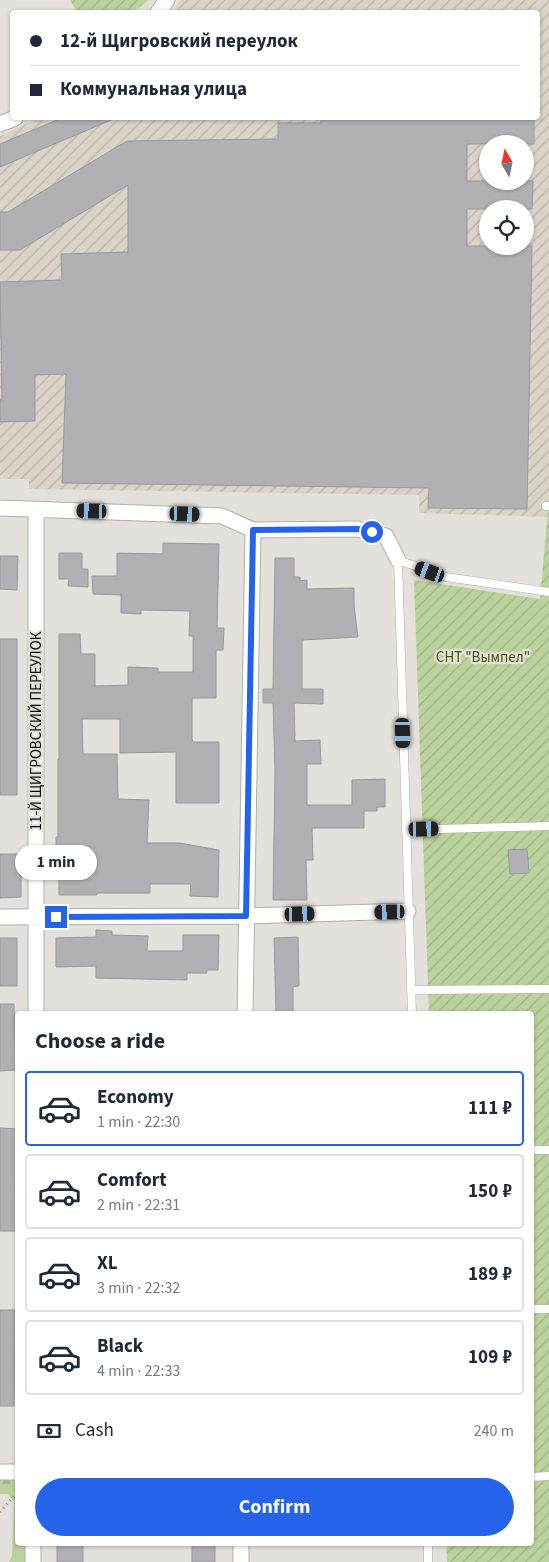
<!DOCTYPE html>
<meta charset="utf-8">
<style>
body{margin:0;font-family:"Source Sans 3",sans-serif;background:#f2f2f3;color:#1f2937;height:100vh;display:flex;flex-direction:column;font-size:19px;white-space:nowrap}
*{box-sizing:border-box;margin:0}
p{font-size:16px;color:#747a83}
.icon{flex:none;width:28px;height:28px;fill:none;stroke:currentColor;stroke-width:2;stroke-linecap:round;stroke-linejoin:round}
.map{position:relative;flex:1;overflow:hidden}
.drawer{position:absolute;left:15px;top:1011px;width:519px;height:535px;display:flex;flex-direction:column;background:#fff;border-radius:5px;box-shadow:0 1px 4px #0004}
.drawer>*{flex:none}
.guide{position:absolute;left:10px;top:10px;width:530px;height:110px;border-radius:5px;box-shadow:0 1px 4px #0004;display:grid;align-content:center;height:110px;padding:0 20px;background:#fff}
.needle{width:32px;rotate:351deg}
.fabs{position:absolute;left:479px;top:135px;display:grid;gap:10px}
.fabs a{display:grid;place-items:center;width:55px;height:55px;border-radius:50%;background:#fff;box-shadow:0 1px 4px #0004;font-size:25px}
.end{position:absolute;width:22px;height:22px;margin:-11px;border:6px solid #2563eb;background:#fff;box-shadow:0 0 0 2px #fff}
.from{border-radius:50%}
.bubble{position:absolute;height:35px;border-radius:18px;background:#fff;box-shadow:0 1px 4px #0004;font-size:16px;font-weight:700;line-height:35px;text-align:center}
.car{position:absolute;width:15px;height:30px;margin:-15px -8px;border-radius:6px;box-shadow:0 0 4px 1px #0007;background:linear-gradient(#222 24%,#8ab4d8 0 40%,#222 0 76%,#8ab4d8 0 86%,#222 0)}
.guide b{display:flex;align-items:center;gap:18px;height:48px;font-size:19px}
.guide b+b{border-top:1px solid #e0e1e3}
.guide i{width:12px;height:12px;background:#1f2937}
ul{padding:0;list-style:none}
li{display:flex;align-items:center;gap:15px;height:75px;margin:0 10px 8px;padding:0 10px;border:2px solid #e0e1e3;border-radius:5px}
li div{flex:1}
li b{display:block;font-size:19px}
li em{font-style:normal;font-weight:700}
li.current{border-color:#2563eb}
li>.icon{width:45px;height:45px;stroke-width:1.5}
h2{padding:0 20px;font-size:22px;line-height:60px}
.pay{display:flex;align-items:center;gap:12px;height:55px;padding:0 20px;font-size:19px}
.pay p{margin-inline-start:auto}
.primary-button{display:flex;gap:10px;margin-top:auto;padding:10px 20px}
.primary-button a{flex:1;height:58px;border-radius:30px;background:#2563eb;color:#fff;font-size:20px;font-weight:700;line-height:58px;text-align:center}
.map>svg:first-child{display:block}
.industrial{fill:url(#industrial-furrows);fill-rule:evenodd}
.forest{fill:url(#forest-firs)}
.garden{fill:url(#garden-furrows)}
.building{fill:#b2b0b5;stroke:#9a989e}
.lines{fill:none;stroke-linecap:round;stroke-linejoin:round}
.lane-casing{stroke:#b2afaa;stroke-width:9}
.street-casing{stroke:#b2afaa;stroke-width:17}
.path{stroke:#93908c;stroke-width:3;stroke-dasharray:1 4;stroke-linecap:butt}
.lane{stroke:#fff;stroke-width:8}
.street{stroke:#fff;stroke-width:15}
.route{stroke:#2563eb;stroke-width:6}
.labels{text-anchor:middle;stroke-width:4.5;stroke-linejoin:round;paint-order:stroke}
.park-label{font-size:15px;fill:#415b08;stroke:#e4e0db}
.street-label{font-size:15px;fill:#0d0c0a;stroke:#e4e0db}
</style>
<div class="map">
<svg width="549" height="1562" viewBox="0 0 549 1562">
<defs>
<pattern id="industrial-furrows" width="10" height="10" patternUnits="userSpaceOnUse" patternTransform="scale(1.25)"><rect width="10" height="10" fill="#dad3c7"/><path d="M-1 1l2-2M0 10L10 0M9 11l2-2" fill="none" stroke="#bab4aa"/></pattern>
<pattern id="forest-firs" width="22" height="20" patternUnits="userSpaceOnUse" patternTransform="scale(1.25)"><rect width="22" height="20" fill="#bbd29e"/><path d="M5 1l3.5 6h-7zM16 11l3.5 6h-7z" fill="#a0b387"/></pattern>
<pattern id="garden-furrows" width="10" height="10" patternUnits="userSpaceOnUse" patternTransform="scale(1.25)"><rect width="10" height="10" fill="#bbd29e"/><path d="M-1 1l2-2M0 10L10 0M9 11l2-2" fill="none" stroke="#a0b387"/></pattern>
</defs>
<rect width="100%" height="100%" fill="#e4e0db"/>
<path class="industrial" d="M180 0H549V499L547 517 419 513V495L29 489V479H0V136L39 118H538V12H173ZM488 144H525V181H488ZM488 209H525V246H488Z"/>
<path class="forest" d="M0 1479H17L18 1544H29L28 1562H9L12 1556 14 1502 8 1494H0Z"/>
<path class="garden" d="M70 0H148L141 7 131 12H77Z
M549 499V1562H447L446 1544H531V1014H429L414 580 540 599Z"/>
<path class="building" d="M62 118H116L0 167V144Z
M321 118H534V144H467V181H533L532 209H467V246H532L527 509 428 508 429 488 62 483 66 374 35 375V421L0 422V400H2L0 282 62 280 61 254 128 252V185L20 250H0V212H8L127 141 278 139V123H321Z
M163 543 219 544 217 628H224L223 650H216V698H192V739L193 742H219V803H176V752L120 753V719H82L83 754H117L118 799 149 800 147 843H179L219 850 218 897 190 896 191 884H150V893H97V895H59V879H56V837H58V759H59V634H80L81 654H95V686L128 685V667L158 668V672H193V636H189L190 611 141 610V614L121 613V595L93 594 92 576H117V553L163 554Z
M59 553H82V569H88V587L68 586 69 579H59Z
M0 556H18L17 590 0 589Z
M275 558H294V577H300V581L307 580V589L354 588V606L358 637 302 640V689H323V704L294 703 295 741 320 740 321 764H307V805H352V780L385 779V807H377V811H364V828H312L313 860H306L307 900H273L275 772 273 703H263V689H273Z
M0 639H17V795H0Z
M527 849 529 873 510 874 508 850Z
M0 854H21V897L0 898Z
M96 930 112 931V935L148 936 147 951H183V935H219L218 970H207V973H187V980L96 978V966L56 967V938L96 937Z
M298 937 299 986 293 987V1014H276L274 938Z
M0 938H17V986H0Z
M0 1004H14L16 1070 0 1071Z
M0 1128 18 1129 15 1193H17L16 1231H0Z
M0 1310H15L14 1406H0Z
M57 1544H83V1562H57Z
M192 1544H215V1562H192Z"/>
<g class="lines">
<defs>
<path id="lane" d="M546 506H549
M406 830 549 826
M411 990 549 989
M412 1014 398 560 446 577 549 592
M531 1150H549
M531 1309H549
M531 1477 549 1476
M428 1544V1562"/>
<path id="street" d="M158 12 167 0
M0 124 15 118
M0 508 222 516 253 530 357 529 386 536 398 560
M36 509V1014
M0 917 246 916 408 911
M245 1014 253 530
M0 1472H18
M33 1562V1544
M241 1562V1544"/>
</defs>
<use href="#lane" class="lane-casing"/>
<use href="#street" class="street-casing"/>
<path class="path" d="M0 1512 18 1492"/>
<use href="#lane" class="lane"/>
<use href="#street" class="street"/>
</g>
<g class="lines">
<path class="route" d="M56 917 246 916 253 530 358 529 372 532"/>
</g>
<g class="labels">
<g class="park-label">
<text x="483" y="662">СНТ "Вымпел"</text>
</g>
<g class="street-label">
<text transform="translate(36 731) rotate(-90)" y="5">11-Й ЩИГРОВСКИЙ ПЕРЕУЛОК</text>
</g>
</g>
</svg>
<div class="fabs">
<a><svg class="needle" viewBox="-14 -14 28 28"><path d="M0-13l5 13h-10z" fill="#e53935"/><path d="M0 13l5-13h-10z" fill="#747a83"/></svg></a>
<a><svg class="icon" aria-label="locate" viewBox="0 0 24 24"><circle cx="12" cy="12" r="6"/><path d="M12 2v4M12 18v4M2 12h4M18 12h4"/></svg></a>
</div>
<i class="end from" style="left:372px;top:532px"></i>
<i class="end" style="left:56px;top:917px"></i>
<div class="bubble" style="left:15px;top:845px;width:82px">1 min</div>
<i class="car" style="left:92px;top:511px;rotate:272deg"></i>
<i class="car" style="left:185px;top:514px;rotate:92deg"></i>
<i class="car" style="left:430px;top:572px;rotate:290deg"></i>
<i class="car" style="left:403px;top:733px;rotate:178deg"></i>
<i class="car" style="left:424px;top:829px;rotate:89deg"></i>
<i class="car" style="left:390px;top:912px;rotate:268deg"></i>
<i class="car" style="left:300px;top:914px;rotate:88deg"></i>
<div class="guide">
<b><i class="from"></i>12-й Щигровский переулок</b>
<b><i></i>Коммунальная улица</b>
</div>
<section class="drawer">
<h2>Choose a ride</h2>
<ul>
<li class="current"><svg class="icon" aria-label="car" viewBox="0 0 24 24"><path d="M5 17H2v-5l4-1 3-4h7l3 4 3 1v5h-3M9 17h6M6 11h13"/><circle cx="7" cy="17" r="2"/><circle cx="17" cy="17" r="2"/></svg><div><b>Economy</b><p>1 min · 22:30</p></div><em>111 ₽</em></li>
<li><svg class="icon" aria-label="car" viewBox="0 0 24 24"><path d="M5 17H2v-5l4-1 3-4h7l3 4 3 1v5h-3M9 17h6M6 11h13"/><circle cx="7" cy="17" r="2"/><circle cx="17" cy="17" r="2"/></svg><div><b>Comfort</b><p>2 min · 22:31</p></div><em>150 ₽</em></li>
<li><svg class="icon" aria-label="car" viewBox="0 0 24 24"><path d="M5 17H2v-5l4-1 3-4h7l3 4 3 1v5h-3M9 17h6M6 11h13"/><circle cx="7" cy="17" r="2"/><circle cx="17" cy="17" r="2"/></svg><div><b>XL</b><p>3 min · 22:32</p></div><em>189 ₽</em></li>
<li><svg class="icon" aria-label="car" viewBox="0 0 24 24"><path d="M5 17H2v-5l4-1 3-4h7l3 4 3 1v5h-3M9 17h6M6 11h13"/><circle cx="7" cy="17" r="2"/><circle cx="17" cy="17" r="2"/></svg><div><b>Black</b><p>4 min · 22:33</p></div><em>109 ₽</em></li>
</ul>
<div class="pay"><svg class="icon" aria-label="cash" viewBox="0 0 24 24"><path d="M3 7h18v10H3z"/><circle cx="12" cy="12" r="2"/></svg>Cash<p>240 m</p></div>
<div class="primary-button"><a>Confirm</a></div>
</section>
</div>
